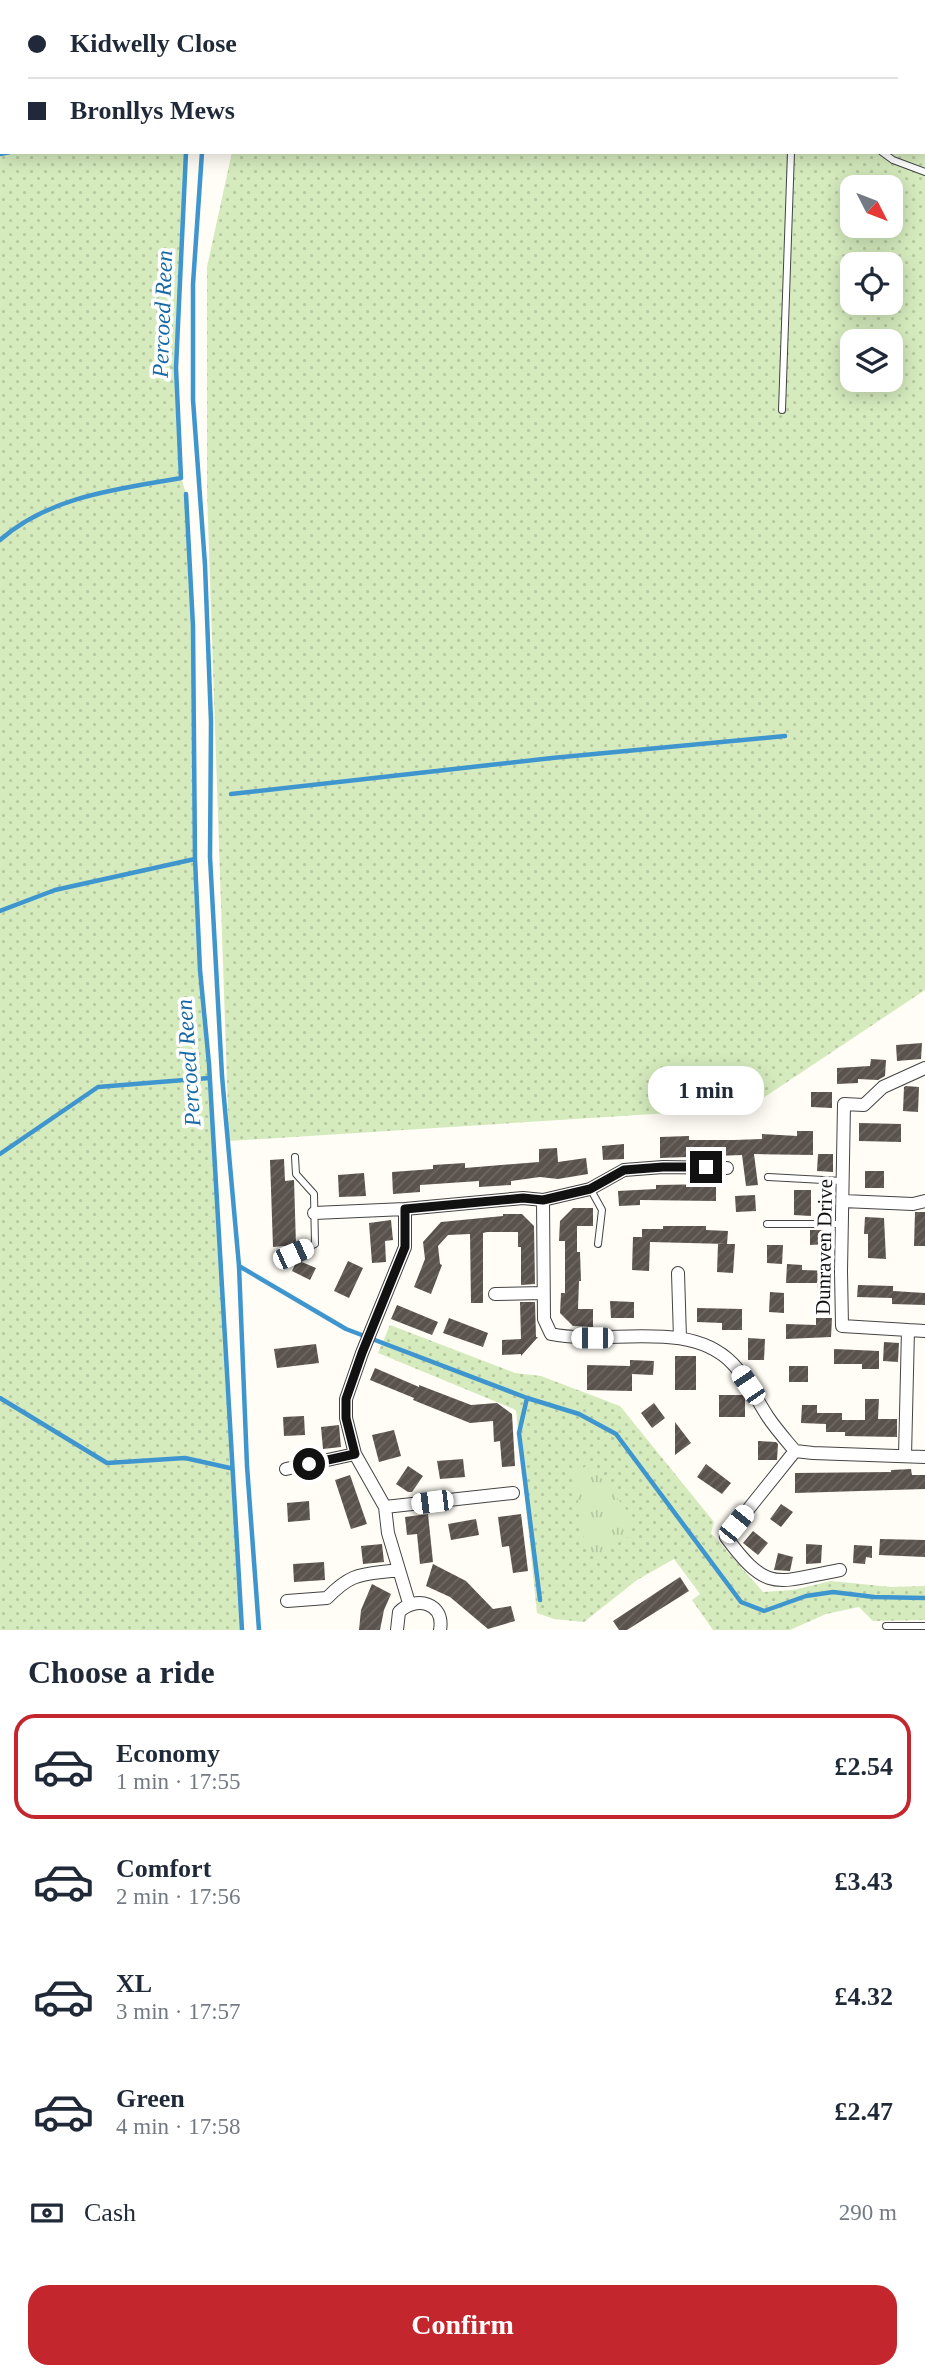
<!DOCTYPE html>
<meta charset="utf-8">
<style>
body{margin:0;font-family:"Times New Roman",serif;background:#f2f2f3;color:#1f2937;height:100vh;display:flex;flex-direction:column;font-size:26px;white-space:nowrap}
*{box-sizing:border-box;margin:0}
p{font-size:23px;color:#747a83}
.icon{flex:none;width:38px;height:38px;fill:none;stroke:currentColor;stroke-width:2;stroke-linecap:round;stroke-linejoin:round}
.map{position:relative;height:1630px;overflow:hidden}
.drawer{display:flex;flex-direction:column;background:#fff;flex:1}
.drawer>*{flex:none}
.guide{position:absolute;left:0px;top:0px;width:926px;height:154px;box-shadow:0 4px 18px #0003;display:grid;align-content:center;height:154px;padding:0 28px;background:#fff}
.needle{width:46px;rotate:132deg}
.fabs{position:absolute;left:840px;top:175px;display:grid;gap:14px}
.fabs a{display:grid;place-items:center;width:63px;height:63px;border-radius:14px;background:#fff;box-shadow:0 4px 18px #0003;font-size:35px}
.end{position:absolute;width:32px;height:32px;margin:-16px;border:9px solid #111;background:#fff;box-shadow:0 0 0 4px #fff}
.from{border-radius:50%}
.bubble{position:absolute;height:49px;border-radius:21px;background:#fff;box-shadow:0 4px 18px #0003;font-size:23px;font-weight:700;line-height:49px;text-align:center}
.car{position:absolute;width:21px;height:42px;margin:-21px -10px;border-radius:9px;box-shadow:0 0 5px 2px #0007;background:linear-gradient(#fff 24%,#345 0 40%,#fff 0 76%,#345 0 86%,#fff 0)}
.guide b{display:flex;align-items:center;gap:24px;height:66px;font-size:26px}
.guide b+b{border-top:2px solid #e0e1e3}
.guide i{width:18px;height:18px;background:#1f2937}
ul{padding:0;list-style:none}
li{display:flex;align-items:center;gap:21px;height:105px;margin:0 14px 10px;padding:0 14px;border:4px solid transparent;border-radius:21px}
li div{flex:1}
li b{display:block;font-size:26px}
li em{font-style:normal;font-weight:700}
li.selected{border-color:#c4262e}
li>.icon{width:63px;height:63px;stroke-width:1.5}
h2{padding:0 28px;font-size:32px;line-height:84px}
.pay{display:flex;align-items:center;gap:18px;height:77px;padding:0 28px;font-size:26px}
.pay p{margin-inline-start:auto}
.button{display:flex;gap:14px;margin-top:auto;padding:14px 28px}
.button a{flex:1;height:80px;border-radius:21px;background:#c4262e;color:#fff;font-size:28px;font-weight:700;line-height:80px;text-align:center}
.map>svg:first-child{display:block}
.farmland{fill:url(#farmland-furrows)}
.grass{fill:url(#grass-dots);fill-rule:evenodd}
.park{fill:url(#park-tufts)}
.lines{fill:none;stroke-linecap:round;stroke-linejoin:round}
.stream{stroke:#3f96cf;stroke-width:4.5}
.building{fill:url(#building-hatch)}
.service-casing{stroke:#444;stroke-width:8}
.minor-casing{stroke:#444;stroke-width:14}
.service{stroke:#fff;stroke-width:6}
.minor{stroke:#fff;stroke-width:12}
.route{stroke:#111;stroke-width:9}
.labels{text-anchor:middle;stroke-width:7;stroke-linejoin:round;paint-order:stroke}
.street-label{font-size:21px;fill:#111;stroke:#fff}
.water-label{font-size:23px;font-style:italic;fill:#1768a6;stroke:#fff}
</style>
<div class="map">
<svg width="925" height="1630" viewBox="0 0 925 1630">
<defs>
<pattern id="farmland-furrows" width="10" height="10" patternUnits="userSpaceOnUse" patternTransform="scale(1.75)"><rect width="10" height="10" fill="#f6f3d4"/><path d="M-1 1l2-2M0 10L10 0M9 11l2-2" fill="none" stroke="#d2cfb5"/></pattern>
<pattern id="grass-dots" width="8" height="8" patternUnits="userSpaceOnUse" patternTransform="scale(1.75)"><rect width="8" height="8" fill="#d5ebbd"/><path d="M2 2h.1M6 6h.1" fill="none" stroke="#b6c8a1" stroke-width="1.8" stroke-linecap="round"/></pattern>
<pattern id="park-tufts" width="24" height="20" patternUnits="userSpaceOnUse" patternTransform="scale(1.75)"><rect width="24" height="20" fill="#d5ebbd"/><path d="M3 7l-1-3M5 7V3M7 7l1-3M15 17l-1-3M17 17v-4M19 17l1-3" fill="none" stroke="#b6c8a1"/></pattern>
<pattern id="building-hatch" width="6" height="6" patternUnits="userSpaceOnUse" patternTransform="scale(1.75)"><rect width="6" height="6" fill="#5a524d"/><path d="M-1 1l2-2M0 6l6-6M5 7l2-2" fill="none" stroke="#6d6662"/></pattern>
</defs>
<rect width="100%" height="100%" fill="#fffdf5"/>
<path class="farmland" d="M0 0H214L2 2 0 129Z"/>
<path class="grass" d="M273 0H925V990L748 1108 229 1141 207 491V267L232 152H924V2H273ZM852 187H891V226H852ZM852 264H891V303H852ZM852 341H891V380H852Z
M10 152H186L176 368 181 477 186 494 193 626 195 859 200 970 209 1064 242 1630H0V154Z
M390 1325 515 1373 541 1376 620 1406 714 1522 711 1533 763 1592 793 1590 831 1581 891 1587 925 1586V1620L873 1621 859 1607 826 1614 790 1630H713L692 1600 700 1594 674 1559 637 1580 584 1622 554 1619 537 1613 516 1410 378 1353Z"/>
<path class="park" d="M590 1464 633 1518 631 1535 598 1556 585 1548 574 1473Z"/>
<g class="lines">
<path class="stream" d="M214 2V0
M236 2V0
M0 129H2
M202 152 193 284V400L205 565 211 722 210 857 222 1076 239 1266 247 1466 259 1630
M0 154 10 152
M186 494 193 626 195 859 200 970 209 1064 242 1630
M0 540C50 496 118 489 181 478L176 368 186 152
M231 794 552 758 785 736
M0 911 55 890 195 859
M0 1154 98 1087 209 1078
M239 1266 346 1329 527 1398 579 1414 616 1434 741 1602 764 1611 806 1596 833 1592 874 1597 925 1598
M0 1398 107 1463 185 1458 230 1468
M527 1398 519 1433 540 1600"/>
</g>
<path class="building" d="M922 1043 921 1059 897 1061 896 1045Z
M871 1059 886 1060 885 1076 878 1080 858 1079V1083L837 1084V1068L870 1066Z
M906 1086 919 1087 918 1112 903 1111 904 1087Z
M811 1092H832V1108L811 1107Z
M859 1123 901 1124V1142L859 1141Z
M797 1131H813V1155L754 1154 758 1185 746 1186 742 1155 660 1158V1137L689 1136V1140H734L762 1139V1134L797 1136Z
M624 1144V1159L603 1160 602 1146Z
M557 1148 558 1162 586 1158 588 1174 558 1179 540 1177 511 1181V1185L479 1187V1181L420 1185V1192L393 1194 392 1172 433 1169V1165L465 1163V1168L539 1162V1149Z
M818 1154H833V1172L817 1171Z
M284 1159 285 1181 294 1180 296 1245 273 1247 270 1160Z
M865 1171H884V1188H865Z
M364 1173 366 1196 339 1197 338 1175Z
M716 1184V1201L640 1200V1205L619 1206 618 1191 656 1189V1185Z
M794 1190H811V1216L794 1215Z
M755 1195 756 1211 736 1212 735 1196Z
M573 1208H593V1226H577V1252H580L581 1281H579L578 1309H593V1327L573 1326 560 1313 561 1293H565V1241H559L560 1221Z
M915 1212H925V1246H914Z
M503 1214H522L534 1226 535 1284 521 1285V1247H518V1232H487L483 1233V1303H471L470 1234 448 1235 438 1246 440 1264 442 1265 431 1294 414 1287 425 1259 423 1242 441 1222 503 1216Z
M865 1217 884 1218 886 1259 868 1258V1234H864Z
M391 1220 393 1240 385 1241 386 1262 372 1263 369 1223Z
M663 1226H706V1230L728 1231 727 1244 650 1242 649 1271 632 1270 633 1237H642V1229H663Z
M810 1230H829V1244L810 1245Z
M718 1244H735L733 1273 717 1272Z
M767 1245H783L782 1264 767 1263Z
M297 1260 316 1268 310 1280 292 1271Z
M348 1261 363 1268 349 1298 334 1291Z
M787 1264 802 1265V1270L832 1271V1289H817V1283H786Z
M858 1285 893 1286V1291L925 1293V1305L892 1304V1298L857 1297Z
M770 1292 784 1293V1313L769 1312Z
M610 1301 634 1302V1318H611Z
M520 1302H535L536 1337H538L521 1356V1354L502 1355V1340L521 1339Z
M397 1305 438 1322 432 1335 391 1319Z
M697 1308 742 1309V1330H722V1323L697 1322Z
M449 1318 488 1333 483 1347 443 1333Z
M816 1318H832L831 1337 786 1339V1324L816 1325Z
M748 1338 765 1339 764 1360H748Z
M884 1342 899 1343 898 1362 883 1361Z
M316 1344 319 1363 277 1368 274 1349Z
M834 1349 879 1351V1369H862V1364H834Z
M675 1356H696V1390H675Z
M630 1360 654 1361 653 1375 632 1374V1391L587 1390V1365L630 1366Z
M789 1366H808V1382H789Z
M375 1368 419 1387V1385L471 1405 497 1403 512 1414 515 1466 502 1467 500 1441 494 1442 493 1421 470 1423 413 1400 414 1398 370 1380Z
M719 1395H745V1417H719Z
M865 1399H879L878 1419H897V1437L845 1436V1432H826V1424L801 1423 802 1405H817V1413H842V1420H865Z
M654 1403 665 1418 652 1428 641 1413Z
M304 1416 305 1435 284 1436 283 1417Z
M675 1422 691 1443 675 1455Z
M339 1425 341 1447 323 1449 321 1427Z
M394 1430 401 1456 379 1462 372 1435Z
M758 1441 776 1442 778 1444 777 1460H758Z
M463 1459 465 1477 440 1479 437 1461Z
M706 1464 731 1483 722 1494 697 1477Z
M408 1466 423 1476 412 1492H408L396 1484Z
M911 1469 912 1475H925V1489L795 1493V1473L891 1472V1470Z
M350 1475 367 1524 351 1529 335 1480Z
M309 1501 310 1520 288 1522 287 1503Z
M781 1504 793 1512 781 1527 770 1519Z
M428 1514 433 1562 420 1564 417 1534 407 1535 405 1517Z
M521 1514 528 1571 513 1573 509 1546 502 1547 498 1517Z
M476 1519 479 1535 451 1540 448 1524Z
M753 1531 768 1543 758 1555 743 1543Z
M880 1539 925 1540V1557L879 1555Z
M382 1544 384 1562 363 1564 361 1546Z
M806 1544 822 1545 821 1563 806 1564Z
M854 1545 872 1546V1558L866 1557 865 1564 853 1563Z
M778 1553 793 1557 790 1571 774 1570Z
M324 1562 325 1580 294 1582 293 1564Z
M433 1564 466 1581 493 1609 511 1606 515 1621 488 1629 450 1597 426 1586Z
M680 1577 689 1591 627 1630H619L613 1621Z
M372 1584 391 1594 384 1610 380 1630H359L361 1610Z"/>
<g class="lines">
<defs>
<path id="service" d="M664 0 668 2
M557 2V0
M586 2 588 0
M882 152 893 160 925 172
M782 410 791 152
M768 1177 842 1181
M591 1190 602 1210 598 1244
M767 1224H842
M823 1224 824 1181
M289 1260 293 1253 315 1244 314 1194 296 1174 295 1157
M886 1626H925"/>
<path id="minor" d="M225 2 226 0
M0 145 2 144
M543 1200 544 1319 551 1334C608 1346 688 1318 732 1363 747 1378 756 1399 768 1417 776 1429 786 1440 795 1451L813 1453 925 1457
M843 1201 913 1204 925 1201
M405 1209V1247L362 1353 346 1399V1418L355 1454 385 1507 388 1533 409 1603
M314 1213 405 1209 523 1198 543 1200 590 1189 624 1170 663 1167 727 1168
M678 1273 680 1338
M495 1294 543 1293
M908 1330 925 1331
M795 1451 726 1537C768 1594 776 1582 840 1570
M905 1456 908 1330 842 1326 841 1271 844 1104 864 1105 883 1087 925 1068
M286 1469 355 1454
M385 1507 513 1493
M287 1601 327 1598C353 1571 363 1575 398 1570
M397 1630 399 1612C416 1595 445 1603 440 1630"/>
</defs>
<use href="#service" class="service-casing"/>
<use href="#minor" class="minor-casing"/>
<use href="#service" class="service"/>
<use href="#minor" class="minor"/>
</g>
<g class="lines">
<path class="route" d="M309 1464 355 1454 346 1418V1399L362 1353 405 1247V1209L523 1198 543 1200 590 1189 624 1170 663 1167H706"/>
</g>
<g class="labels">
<g class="street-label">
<text transform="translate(824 1247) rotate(-89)" y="7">Dunraven Drive</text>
</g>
<g class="water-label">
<text transform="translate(162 314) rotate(-88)" y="8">Percoed Reen</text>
<text transform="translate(188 1063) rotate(-94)" y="8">Percoed Reen</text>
</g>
</g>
</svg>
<div class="fabs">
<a><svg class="needle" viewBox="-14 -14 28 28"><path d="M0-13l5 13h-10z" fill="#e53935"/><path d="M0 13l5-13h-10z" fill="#747a83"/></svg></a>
<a><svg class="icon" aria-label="locate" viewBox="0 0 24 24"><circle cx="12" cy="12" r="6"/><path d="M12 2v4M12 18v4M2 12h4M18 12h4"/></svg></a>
<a><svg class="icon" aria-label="layers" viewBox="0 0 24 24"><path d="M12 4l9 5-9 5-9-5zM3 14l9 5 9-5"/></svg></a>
</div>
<i class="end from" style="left:309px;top:1464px"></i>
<i class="end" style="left:706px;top:1167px"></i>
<div class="bubble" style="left:648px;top:1066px;width:116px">1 min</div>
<i class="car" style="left:293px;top:1254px;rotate:66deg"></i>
<i class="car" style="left:592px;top:1338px;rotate:270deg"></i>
<i class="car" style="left:748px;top:1385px;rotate:326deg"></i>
<i class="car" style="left:432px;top:1502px;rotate:263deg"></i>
<i class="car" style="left:736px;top:1524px;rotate:39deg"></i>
<div class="guide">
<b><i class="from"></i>Kidwelly Close</b>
<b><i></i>Bronllys Mews</b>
</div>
</div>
<section class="drawer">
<h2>Choose a ride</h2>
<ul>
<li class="selected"><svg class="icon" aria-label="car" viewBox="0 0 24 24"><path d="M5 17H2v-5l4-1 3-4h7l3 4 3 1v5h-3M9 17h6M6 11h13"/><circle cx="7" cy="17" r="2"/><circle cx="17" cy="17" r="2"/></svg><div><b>Economy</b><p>1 min · 17:55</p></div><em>£2.54</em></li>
<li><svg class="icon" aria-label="car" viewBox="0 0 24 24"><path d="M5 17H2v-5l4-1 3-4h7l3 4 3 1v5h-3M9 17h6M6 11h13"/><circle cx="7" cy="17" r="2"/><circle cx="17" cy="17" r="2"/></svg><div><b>Comfort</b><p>2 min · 17:56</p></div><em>£3.43</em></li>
<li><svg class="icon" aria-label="car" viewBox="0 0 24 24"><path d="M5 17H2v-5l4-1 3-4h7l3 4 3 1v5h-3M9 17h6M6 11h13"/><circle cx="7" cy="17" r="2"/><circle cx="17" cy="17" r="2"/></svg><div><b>XL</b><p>3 min · 17:57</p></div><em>£4.32</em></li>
<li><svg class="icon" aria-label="car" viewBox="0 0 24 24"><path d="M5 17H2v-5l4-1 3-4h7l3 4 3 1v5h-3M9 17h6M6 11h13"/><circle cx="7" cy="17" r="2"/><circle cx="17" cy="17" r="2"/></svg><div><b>Green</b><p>4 min · 17:58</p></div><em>£2.47</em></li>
</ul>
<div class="pay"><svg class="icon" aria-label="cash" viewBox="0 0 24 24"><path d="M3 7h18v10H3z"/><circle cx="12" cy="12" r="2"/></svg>Cash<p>290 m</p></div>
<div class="button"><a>Confirm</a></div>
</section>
